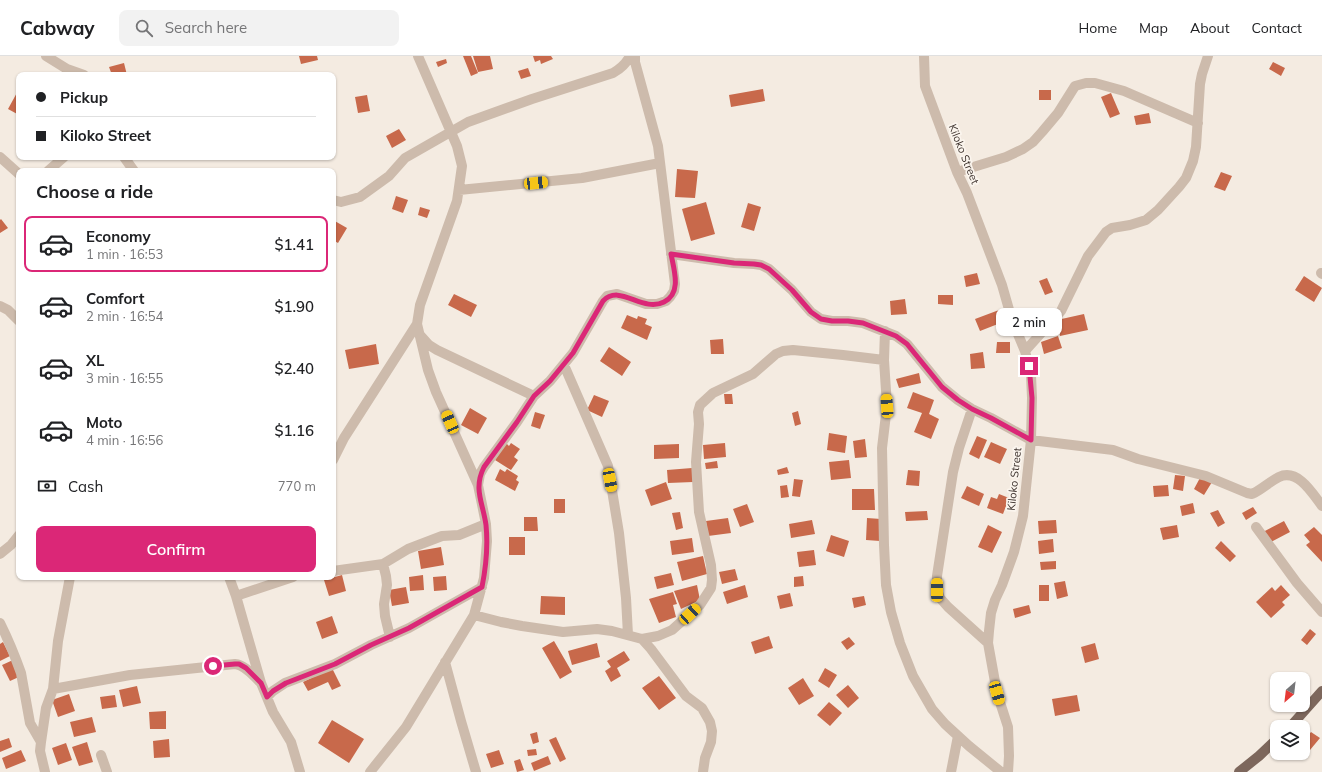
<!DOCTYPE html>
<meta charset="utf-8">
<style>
body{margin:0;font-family:Mulish,sans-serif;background:#f2f2f2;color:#202124;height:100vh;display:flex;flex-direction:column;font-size:15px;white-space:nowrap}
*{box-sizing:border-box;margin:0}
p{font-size:13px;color:#757577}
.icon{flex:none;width:22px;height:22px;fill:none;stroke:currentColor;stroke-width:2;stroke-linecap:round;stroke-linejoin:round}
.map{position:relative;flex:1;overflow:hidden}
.panel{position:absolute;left:16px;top:112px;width:320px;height:412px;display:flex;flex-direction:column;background:#fff;border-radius:8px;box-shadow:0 1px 3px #0004}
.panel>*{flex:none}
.guide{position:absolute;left:16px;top:16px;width:320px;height:88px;border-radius:8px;box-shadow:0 1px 3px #0004;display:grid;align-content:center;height:88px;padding:0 20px;background:#fff}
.needle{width:26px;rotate:208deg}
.fabs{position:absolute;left:1270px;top:616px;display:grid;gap:8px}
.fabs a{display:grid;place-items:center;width:40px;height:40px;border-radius:8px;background:#fff;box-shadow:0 1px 3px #0004;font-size:20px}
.end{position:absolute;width:18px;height:18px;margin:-9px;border:5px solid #db2777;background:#fff;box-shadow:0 0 0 2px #fff}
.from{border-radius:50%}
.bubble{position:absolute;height:28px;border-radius:8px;background:#fff;box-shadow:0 1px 3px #0004;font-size:13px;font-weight:600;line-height:28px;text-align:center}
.car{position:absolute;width:12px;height:24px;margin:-12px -6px;border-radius:5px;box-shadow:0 0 3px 1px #0007;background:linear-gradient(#f5c518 24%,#345 0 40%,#f5c518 0 76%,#345 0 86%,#f5c518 0)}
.guide b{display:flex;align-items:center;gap:14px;height:38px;font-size:15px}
.guide b+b{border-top:1px solid #e0e0e0}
.guide i{width:10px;height:10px;background:#202124}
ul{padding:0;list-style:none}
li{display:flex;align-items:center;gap:12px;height:56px;margin:0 8px 6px;padding:0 12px;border:2px solid transparent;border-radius:8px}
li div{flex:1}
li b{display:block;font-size:15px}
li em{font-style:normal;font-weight:600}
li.current{border-color:#db2777}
li>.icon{width:36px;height:36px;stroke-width:1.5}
h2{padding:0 20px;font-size:18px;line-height:48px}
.pay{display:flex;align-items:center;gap:10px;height:44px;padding:0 20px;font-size:15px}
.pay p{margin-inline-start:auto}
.action{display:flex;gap:8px;margin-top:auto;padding:8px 20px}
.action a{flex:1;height:46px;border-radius:8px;background:#db2777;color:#fff;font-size:16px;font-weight:600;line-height:46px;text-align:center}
header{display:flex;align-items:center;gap:24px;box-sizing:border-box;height:56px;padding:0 20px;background:#fff;border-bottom:1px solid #e0e0e0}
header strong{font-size:19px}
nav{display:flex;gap:22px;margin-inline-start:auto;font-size:14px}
.search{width:280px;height:36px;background:#f2f2f2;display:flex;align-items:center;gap:10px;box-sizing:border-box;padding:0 14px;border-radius:8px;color:#757577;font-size:15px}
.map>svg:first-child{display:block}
.building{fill:#c8694b}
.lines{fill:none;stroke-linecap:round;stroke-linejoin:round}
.minor{stroke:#cdbbac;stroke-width:10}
.major{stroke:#7d675c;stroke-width:10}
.route{stroke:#db2777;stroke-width:5}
.labels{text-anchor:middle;stroke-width:3.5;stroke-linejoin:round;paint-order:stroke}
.street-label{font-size:11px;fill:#3b302b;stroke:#fbf5ee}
</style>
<header>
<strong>Cabway</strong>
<div class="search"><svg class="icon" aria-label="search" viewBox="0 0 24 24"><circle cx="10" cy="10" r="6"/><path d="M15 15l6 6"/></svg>Search here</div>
<nav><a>Home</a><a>Map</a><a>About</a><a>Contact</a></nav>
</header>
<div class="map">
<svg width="1322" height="716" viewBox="0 0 1322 716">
<rect width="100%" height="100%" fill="#f4ebe1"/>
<path class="building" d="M299 0H317L318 4 301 8Z
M463 0H471L478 17 471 20Z
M473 0H490L493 13 478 16Z
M533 0H551L553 3 541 8 540 4 535 6Z
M446 3 447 7 438 11 436 6Z
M1273 6 1285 12 1281 20 1269 13Z
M124 7 127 19H112L109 11Z
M528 12 531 20 521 23 518 15Z
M19 33V59L8 53Z
M763 33 765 45 731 51 729 39Z
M1039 34H1051V44H1039Z
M1111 37 1120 58 1110 62 1101 41Z
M367 39 370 55 358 57 355 41Z
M1149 57 1151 67 1136 69 1134 60Z
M399 73 406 84 392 92 386 80Z
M677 113 698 115 695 142 675 141Z
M1221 116 1232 120 1225 135 1214 131Z
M396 140 408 144 403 157 392 153Z
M706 146 715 178 691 185 682 153Z
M748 147 761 151 754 175 741 171Z
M420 151 430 154 427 162 418 159Z
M1 163 8 172 0 177V164Z
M333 164 347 172 338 187 333 184Z
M977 217 980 228 966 231 964 220Z
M1304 220 1322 232 1314 246 1295 234Z
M1047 222 1053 236 1045 239 1039 225Z
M454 238 477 249 471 261 448 249Z
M938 239H953V249L938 248Z
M905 243 907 258 891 259 890 245Z
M999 254 1003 266 980 275 975 263Z
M1084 258 1088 274 1060 280 1057 264Z
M627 259 637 263 638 260 647 263 645 268 652 271 647 284 621 272Z
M1058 280 1062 292 1044 298 1041 286Z
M723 283 724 298H711L710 284Z
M997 286H1010V297H996Z
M376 288 379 308 349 313 345 294Z
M609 291 631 306 622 320 600 305Z
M983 296 985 312 971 313 970 298Z
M919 317 921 327 899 332 896 323Z
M913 336 934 344 929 358 939 363 931 383 914 376 922 357 907 352Z
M724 338H732L733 348H725Z
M594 339 609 345 602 361 587 354Z
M470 352 487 362 478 378 461 369Z
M798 355 801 368 795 370 792 357Z
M535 356 545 359 540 373 531 370Z
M829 377 847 380 845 397 827 394Z
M977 380 987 384 979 403 969 398Z
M865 383 867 401 855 402 853 385Z
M991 386 1007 393 1000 408 984 401Z
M506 387 509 390 511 387 520 393 514 401 518 404 511 414 495 404Z
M725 387 726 401 704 403 703 389Z
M679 388V402L654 403V389Z
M849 404 851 422 831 424 829 406Z
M717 405 718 412 706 413 705 407Z
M787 411 789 417 778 419 777 414Z
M692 412 693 426 668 427 667 414Z
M500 413 505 416 507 413 518 420 516 424 519 426 515 435 495 424Z
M908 414 920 415 919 430 906 429Z
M1175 419 1185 420 1183 435 1173 433Z
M1201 420 1212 426 1204 439 1194 433Z
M794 423 803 424 800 441 792 440Z
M666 426 672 443 651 450 645 434Z
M787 429 789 441 781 442 780 430Z
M1168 429 1169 440 1154 441 1153 430Z
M967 430 984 438 979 450 961 442Z
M852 433H874L875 454H852Z
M999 438 1009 442 1003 458 987 452 991 441 997 443Z
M554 443H565V457H554Z
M1193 447 1195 457 1182 460 1180 450Z
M747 448 754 466 740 471 733 453Z
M1253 451 1257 457 1246 464 1242 457Z
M1218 454 1225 467 1218 471 1210 457Z
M927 455 928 464 906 465 905 456Z
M680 456 683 472 676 474 672 457Z
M524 461H537L538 475H524Z
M728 462 731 477 708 480 706 465Z
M867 462 881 463 880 485 866 484Z
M812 464 815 478 791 482 789 468Z
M1056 464 1057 477 1039 478 1038 465Z
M1284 465 1290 476 1269 487 1263 476Z
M988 469 1002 476 992 497 978 491Z
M1177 469 1179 481 1163 484 1160 472Z
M1314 471 1322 479V506L1306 489 1310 486 1304 479Z
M831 479 849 485 844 501 826 495Z
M509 481H525V499H509Z
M692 482 694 496 672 499 670 485Z
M1053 483 1054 496 1039 498 1038 485Z
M1221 485 1236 500 1230 506 1215 492Z
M441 491 444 509 421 513 418 495Z
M814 494 816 509 799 511 797 496Z
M703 500 707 518 682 525 677 506Z
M1056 505V513L1041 514 1040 506Z
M735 513 738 524 722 528 719 516Z
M671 517 674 529 657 533 654 521Z
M342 519 346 535 329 540 324 524Z
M423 519 424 534 410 535 409 521Z
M446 520 447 534 434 535 433 521Z
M803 520 804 530 794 531V521Z
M1065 525 1068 540 1057 543 1054 527Z
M697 529 700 544 681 553 674 535Z
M745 529 748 541 727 548 723 536Z
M1039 529H1049V545H1039Z
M1281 529 1290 539 1282 546 1285 549 1271 562 1256 546 1272 531 1275 535Z
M406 531 409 547 392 550 389 534Z
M673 536 677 548 673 549 676 561 659 567 649 543Z
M790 537 793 550 780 553 777 540Z
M541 540 565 541V559L540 558Z
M864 540 866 549 854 552 852 542Z
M1029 549 1031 557 1015 562 1013 553Z
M332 560 338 577 322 583 316 566Z
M1310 573 1316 578 1307 589 1301 584Z
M769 580 773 592 755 598 751 586Z
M849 581 855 588 847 594 841 586Z
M554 585 572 616 560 623 542 592Z
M3 586 10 600 0 605V588Z
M597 587 600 601 572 609 568 595Z
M1095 587 1099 603 1085 607 1081 591Z
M624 595 630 604 617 612 621 620 611 626 605 615 611 611 607 605Z
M13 604 21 620 10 625 2 609Z
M332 612 341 630 332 634 328 626 308 635 303 626Z
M825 612 837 619 829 632 818 625Z
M659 620 676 642 659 654 642 632Z
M803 622 814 640 799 649 788 632Z
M848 629 859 642 848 652 836 639Z
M137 630 141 647 123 651 119 634Z
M69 638 75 655 58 661 52 644Z
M115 639 117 651 102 653 100 641Z
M1077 639 1080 655 1055 660 1052 643Z
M829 646 842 657 830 670 817 659Z
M166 655V673H150L149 656Z
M92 661 96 676 74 681 70 666Z
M332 664 364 683 349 707 318 687Z
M537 676 539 686 533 688 530 678Z
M1311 676 1320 682 1310 694 1303 689V686Z
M556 681 566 703 560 706 549 684Z
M9 682 12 691 0 696V685Z
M169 683 170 701 154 702 153 685Z
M87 686 93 706 79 710 72 691Z
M66 687 72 704 58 709 52 692Z
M536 693 537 699 528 700 527 694Z
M21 694 26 705 6 713 2 702Z
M499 694 504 708 491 712 486 698Z
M548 700 551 708 534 715 531 707Z
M520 703 524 714 517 716 514 705Z"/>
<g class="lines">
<path class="minor" d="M46 0 67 13 84 19
M924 0 925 30 957 116 967 137 1002 229 1012 264 1025 295 1031 319 1032 342 1031 384 1023 460 1014 496 1002 529 995 544 991 557 989 575 988 587 997 637 1008 671 1009 700 1008 716
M0 101 19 118
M124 101 134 115
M48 115 64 101
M957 116 1006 101 1023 93 1033 86 1042 76 1058 57 1075 30 1086 27H1095L1124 35 1198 67
M459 134 582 122 660 107
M333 144 341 146 360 141 389 120 405 102 468 66 532 43 613 17C620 13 626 8 630 0
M671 198 734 207 754 208 761 209 769 213 792 234 811 256 821 263 832 265H848L863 267 896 280 907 288 942 331 958 344 972 353 991 362 1031 384 1113 394 1138 403 1206 420 1247 437 1252 438C1261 434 1269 426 1279 421 1298 412 1313 438 1322 450
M1321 217 1322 218
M0 250 8 254 19 265
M885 275 884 304 887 350 882 392 884 489 886 529 891 556 900 587 913 620 932 653 945 668 969 690 1001 716
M420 279 429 289 437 294 534 340
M1025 295 1061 255 1088 200 1106 176 1112 172 1130 169 1146 164 1158 154 1179 131 1186 122 1193 105 1196 91 1200 28 1202 18 1208 0
M564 309 608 410 619 477 626 542 628 579
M972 353 959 392 953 416 937 520V534L940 542 948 551 988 587
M333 404 344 382 417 268
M478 429 480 418 484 411 517 366 534 340 550 325 573 297 603 245 607 240 617 238 646 248H657L666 245 670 241 674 235 675 228 658 90 635 6V0
M1256 471 1297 527 1322 556
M0 498 11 489 19 479
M383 508 386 520 387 529 384 548 385 560 390 581
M333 515 383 508 408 493 442 480 459 479 486 468
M229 521 236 540 261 627 273 656 291 686 300 716
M236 540 293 521
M474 559 501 566 522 570 563 576 597 573 612 575 642 583 651 593 686 640 702 652 710 666 712 675 711 686 705 702 703 716
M0 567C8 583 15 600 21 617L30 667 41 686
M642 583 658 580 672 574 700 549 711 532 712 524 711 509 699 456 696 406 699 368 698 356 700 349 713 337 753 318 776 298 783 295 793 294 843 299 884 304
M445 606 461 665 476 716
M53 633 130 619 235 608C246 609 254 621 261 627
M267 641 273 635 285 627 335 608 371 589 409 572 482 531
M101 699 107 716
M45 716 40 695 41 686 46 652 53 633 58 585 70 521
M370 716 406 671 474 559 484 522 487 485 486 468 478 429 436 336 428 314 417 268 420 249 457 145 462 110 457 90 418 0
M951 716 958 680"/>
<path class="major" d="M1290 671 1322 635
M1239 716 1259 700 1277 683"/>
</g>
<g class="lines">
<path class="route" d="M213 610 235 608H239L246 612 261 627 267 641 273 635 286 627 335 608 371 589 409 572 482 531C486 511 488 489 486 469 483 447 473 433 484 411L517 366 534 340 550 325 573 297 603 245C620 227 642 257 664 246 682 237 674 214 671 198L734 207 754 208 761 209 769 213 792 234 811 256 821 263 832 265H848L863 267 896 280 907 288 942 331 958 344 972 353 991 362 1031 384 1032 342 1029 310"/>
</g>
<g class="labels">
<g class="street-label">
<text transform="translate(964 98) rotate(68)" y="4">Kiloko Street</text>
<text transform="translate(1014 423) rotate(-84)" y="4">Kiloko Street</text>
</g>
</g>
</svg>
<div class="fabs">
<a><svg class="needle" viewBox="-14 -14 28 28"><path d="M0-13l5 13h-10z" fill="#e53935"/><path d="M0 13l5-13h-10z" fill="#757577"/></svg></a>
<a><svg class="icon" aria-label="layers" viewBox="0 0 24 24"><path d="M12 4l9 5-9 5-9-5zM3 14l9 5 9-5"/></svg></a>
</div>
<i class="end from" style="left:213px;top:610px"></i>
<i class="end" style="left:1029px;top:310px"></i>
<div class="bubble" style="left:996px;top:252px;width:66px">2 min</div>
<i class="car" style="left:536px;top:127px;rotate:84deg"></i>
<i class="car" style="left:887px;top:350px;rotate:356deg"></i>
<i class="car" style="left:450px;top:366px;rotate:336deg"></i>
<i class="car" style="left:610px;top:424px;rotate:169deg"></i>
<i class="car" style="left:937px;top:534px;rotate:0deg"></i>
<i class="car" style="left:690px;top:558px;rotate:47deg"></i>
<i class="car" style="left:997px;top:637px;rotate:164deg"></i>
<div class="guide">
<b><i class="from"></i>Pickup</b>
<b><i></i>Kiloko Street</b>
</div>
<section class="panel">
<h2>Choose a ride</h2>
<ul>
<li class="current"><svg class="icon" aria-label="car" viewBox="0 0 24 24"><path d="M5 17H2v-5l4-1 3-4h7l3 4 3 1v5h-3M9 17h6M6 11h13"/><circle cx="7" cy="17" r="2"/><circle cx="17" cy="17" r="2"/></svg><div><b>Economy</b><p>1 min · 16:53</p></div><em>$1.41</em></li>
<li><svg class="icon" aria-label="car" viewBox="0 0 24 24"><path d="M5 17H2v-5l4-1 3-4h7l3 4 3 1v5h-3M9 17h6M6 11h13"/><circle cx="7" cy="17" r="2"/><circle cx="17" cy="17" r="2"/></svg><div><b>Comfort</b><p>2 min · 16:54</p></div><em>$1.90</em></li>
<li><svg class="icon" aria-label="car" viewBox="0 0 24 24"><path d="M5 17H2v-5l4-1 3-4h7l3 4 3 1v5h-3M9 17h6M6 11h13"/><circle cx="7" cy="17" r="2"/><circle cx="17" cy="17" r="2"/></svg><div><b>XL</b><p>3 min · 16:55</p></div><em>$2.40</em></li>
<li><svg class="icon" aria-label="car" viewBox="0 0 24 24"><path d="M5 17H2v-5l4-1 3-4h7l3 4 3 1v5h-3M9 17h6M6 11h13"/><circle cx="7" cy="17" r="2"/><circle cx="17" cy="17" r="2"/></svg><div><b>Moto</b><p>4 min · 16:56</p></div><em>$1.16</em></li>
</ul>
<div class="pay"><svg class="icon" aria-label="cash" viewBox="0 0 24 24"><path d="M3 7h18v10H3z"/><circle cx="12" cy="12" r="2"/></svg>Cash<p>770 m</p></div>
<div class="action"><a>Confirm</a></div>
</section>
</div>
